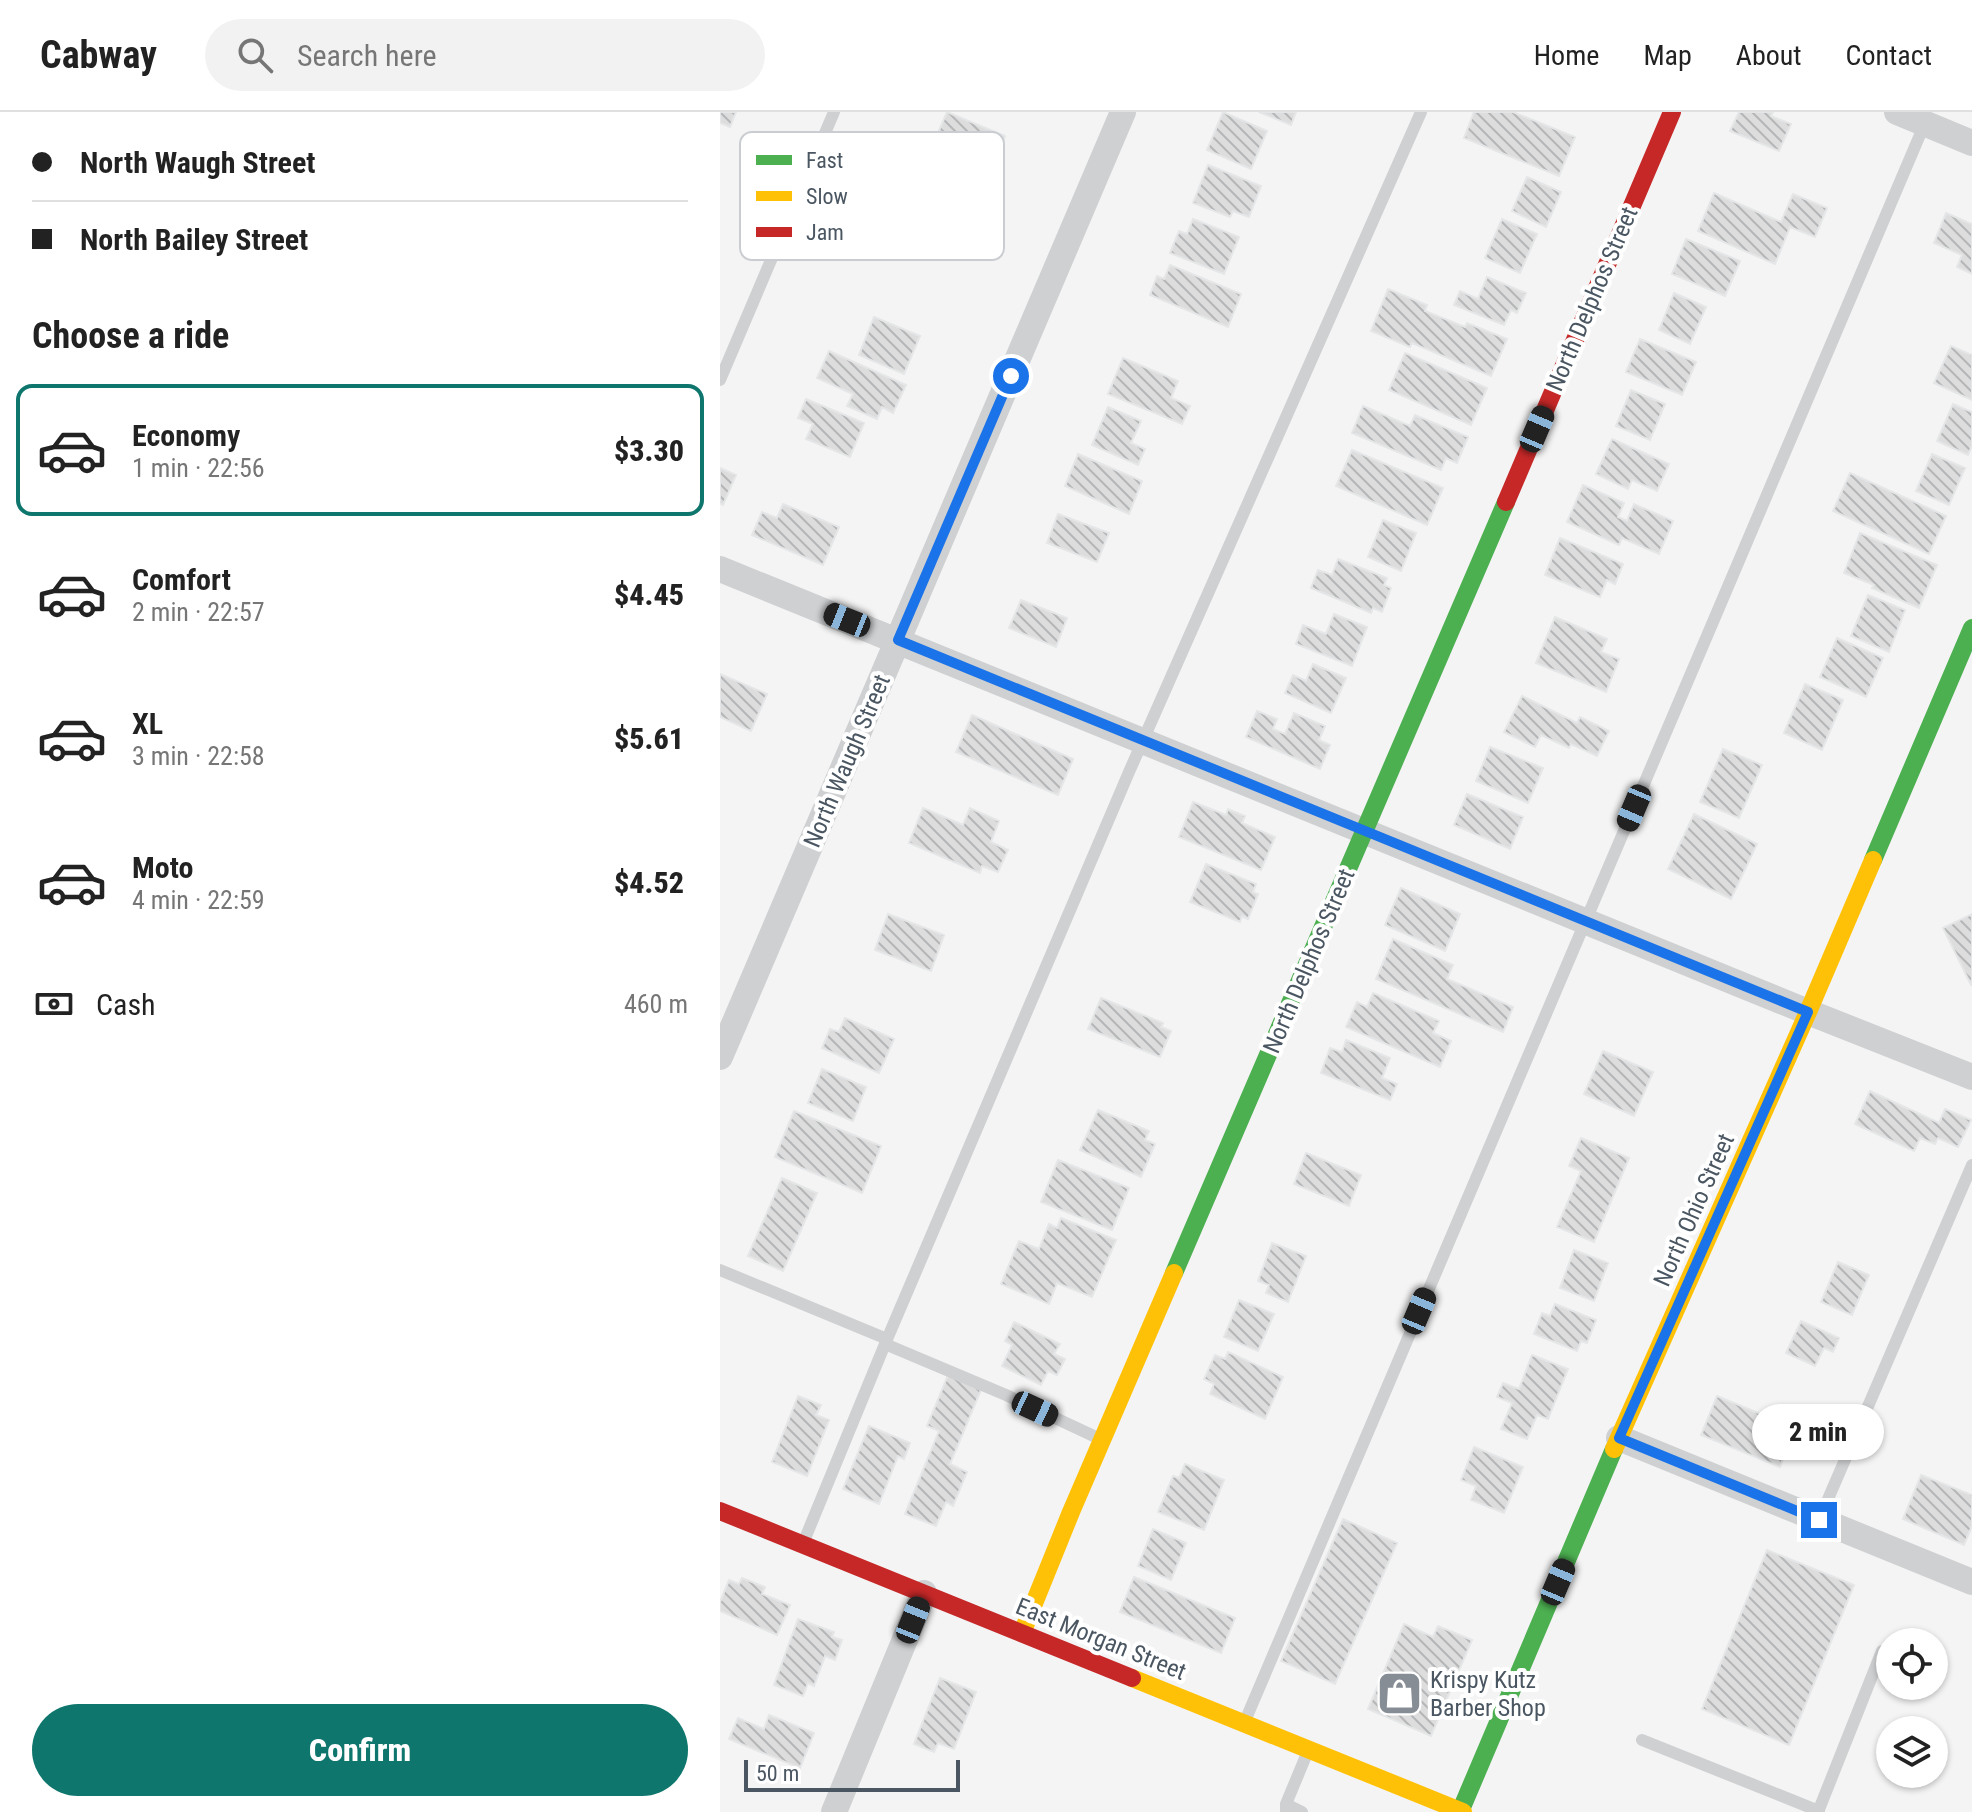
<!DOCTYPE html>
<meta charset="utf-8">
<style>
body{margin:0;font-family:"Roboto Condensed",sans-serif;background:#f2f2f2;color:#222;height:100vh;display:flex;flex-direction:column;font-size:30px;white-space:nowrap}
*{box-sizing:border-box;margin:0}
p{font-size:26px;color:#767676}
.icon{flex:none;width:44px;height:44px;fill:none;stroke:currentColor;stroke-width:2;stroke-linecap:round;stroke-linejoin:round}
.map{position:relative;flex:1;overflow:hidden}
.details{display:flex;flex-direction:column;background:#fff;width:720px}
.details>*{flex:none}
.banner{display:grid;align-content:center;height:176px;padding:0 32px;background:#fff}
.fabs{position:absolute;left:1156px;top:1516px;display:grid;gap:16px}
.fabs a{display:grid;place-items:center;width:72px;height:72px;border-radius:50%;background:#fff;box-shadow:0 2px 6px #0004;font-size:40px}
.scale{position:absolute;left:24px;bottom:20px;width:216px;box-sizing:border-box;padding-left:8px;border:4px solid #4a5661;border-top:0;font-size:22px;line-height:28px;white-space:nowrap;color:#4a5661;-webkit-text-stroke:6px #fff;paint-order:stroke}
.end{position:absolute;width:36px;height:36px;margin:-18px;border:10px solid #1a73e8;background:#fff;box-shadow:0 0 0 4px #fff}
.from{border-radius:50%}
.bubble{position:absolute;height:56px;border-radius:28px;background:#fff;box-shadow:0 2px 6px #0004;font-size:26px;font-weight:800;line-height:56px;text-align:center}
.car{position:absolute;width:24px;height:48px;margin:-24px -12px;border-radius:10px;box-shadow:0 0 6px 2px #0007;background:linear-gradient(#222 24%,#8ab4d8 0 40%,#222 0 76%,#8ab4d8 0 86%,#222 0)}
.banner b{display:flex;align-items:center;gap:28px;height:76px;font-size:30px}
.banner b+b{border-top:2px solid #e0e0e0}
.banner i{width:20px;height:20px;background:#222}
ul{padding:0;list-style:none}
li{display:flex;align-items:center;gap:24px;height:132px;margin:0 16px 12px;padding:0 16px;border:4px solid transparent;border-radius:16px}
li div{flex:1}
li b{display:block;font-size:30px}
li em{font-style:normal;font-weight:800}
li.selected{border-color:#0f766e}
li>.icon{width:72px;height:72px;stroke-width:1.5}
h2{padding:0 32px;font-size:36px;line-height:96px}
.pay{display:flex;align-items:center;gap:20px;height:88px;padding:0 32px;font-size:30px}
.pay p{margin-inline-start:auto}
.button{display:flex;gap:16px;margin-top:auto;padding:16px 32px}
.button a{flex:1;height:92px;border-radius:48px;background:#0f766e;color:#fff;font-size:32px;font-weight:800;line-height:92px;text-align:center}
header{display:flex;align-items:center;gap:48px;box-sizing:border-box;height:112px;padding:0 40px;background:#fff;border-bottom:2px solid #e0e0e0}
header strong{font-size:38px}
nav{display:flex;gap:44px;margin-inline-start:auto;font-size:28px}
.search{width:560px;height:72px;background:#f2f2f2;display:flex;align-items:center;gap:20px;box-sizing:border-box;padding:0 28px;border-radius:44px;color:#767676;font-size:30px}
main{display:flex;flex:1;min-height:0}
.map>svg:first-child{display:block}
.building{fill:url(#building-back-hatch);stroke:#e5e6e7;stroke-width:2}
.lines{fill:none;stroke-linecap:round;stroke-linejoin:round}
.lane{stroke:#ced0d2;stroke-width:12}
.street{stroke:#ced0d2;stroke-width:26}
.fast{stroke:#4caf50;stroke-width:18}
.slow{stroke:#ffc107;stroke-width:18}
.jam{stroke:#c62828;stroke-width:18}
.route{stroke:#1a73e8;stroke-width:10}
.labels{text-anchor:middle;stroke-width:8;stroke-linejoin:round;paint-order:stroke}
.street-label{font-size:24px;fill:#4a5661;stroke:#fff}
.poi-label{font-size:24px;fill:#4a5661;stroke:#fff;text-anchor:start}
.key{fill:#fff;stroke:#c9ccd0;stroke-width:2}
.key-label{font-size:22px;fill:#4a5661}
</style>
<header>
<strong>Cabway</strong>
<div class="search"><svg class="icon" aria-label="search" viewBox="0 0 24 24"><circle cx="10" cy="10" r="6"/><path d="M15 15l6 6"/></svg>Search here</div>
<nav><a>Home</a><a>Map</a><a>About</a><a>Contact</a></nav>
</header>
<main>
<section class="details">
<div class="banner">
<b><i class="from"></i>North Waugh Street</b>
<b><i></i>North Bailey Street</b>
</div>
<h2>Choose a ride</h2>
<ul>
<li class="selected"><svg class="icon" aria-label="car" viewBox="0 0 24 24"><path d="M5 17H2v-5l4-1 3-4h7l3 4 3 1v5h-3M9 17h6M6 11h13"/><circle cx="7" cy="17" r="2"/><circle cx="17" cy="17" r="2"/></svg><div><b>Economy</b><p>1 min · 22:56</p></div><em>$3.30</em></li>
<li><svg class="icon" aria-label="car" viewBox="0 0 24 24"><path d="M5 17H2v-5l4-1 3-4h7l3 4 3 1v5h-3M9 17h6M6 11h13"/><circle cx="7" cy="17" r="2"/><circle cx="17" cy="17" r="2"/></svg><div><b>Comfort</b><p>2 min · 22:57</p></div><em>$4.45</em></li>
<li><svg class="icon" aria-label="car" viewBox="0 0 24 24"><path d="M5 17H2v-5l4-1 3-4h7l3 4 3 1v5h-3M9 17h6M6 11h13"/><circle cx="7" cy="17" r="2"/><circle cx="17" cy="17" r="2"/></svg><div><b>XL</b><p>3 min · 22:58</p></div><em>$5.61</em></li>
<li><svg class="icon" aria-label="car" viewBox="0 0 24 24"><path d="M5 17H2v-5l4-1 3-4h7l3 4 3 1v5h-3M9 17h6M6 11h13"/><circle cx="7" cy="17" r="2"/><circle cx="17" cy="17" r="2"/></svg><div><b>Moto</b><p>4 min · 22:59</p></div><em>$4.52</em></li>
</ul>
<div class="pay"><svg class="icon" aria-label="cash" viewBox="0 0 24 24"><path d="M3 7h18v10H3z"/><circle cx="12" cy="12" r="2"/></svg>Cash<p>460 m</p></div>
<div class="button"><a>Confirm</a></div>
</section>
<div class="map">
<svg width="1252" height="1700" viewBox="0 0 1252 1700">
<defs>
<pattern id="building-back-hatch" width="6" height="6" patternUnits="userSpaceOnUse" patternTransform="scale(2)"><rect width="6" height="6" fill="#ddddde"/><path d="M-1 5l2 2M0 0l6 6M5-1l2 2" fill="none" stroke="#b5b6b7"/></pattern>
</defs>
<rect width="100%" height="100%" fill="#f4f4f4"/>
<path class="building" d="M0 0H16L10 15 0 11Z
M227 0 285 24 270 59 226 41 231 29 217 23Z
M503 0 547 19 531 57 487 38Z
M539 0H576L571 13Z
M754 0H793L855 25 839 64 744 26Z
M1019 0H1053L1051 4 1071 12 1059 39 1010 19Z
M488 53 541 74 529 105 513 99 510 105 473 91Z
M807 65 841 80 826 115 792 99Z
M994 81 1061 110 1073 82 1107 96 1095 125 1070 115 1055 152 978 119Z
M1226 101 1252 112V162L1237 155 1242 143 1214 131Z
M473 107 519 125 504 162 450 141 459 119 467 122Z
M782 107 817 122 800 161 765 146Z
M966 127 1020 149 1005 184 952 162Z
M450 153 521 182 508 215 430 183 437 164 444 167Z
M767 165 806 181 797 201 791 198 784 213 734 193 740 179 758 187Z
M668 177 707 193 705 199 745 215 747 211 787 227 771 264 692 231 690 235 651 219Z
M954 181 986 195 970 232 939 218Z
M154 205 200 224 184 262 139 243Z
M920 227 976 250 962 283 906 260Z
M1231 234 1252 243V288L1214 271Z
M109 239 186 273 173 301 162 295 157 307 127 294 133 282 97 266Z
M685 241 767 276 751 313 669 278Z
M403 246 458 269 451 286 470 294 462 312 388 282Z
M911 278 945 292 930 328 896 314Z
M86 287 144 311 130 345 86 327 93 312 78 306Z
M1233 292 1252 300V334L1248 343 1217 329Z
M643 294 690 314 695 303 748 325 737 351 726 346 721 358 632 321Z
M388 295 421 309 411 331 425 337 418 353 372 333Z
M892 327 949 352 937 379 912 368 908 377 876 362Z
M632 338 723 376 707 413 616 374Z
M358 342 422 369 409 402 345 374Z
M1212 342 1245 356 1229 393 1196 379Z
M0 356 16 363 3 393 0 391Z
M1130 361 1226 404 1209 442 1113 399Z
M863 373 904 391 898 405 907 409 914 392 953 409 939 442 902 426 899 433 847 410Z
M63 392 119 415 103 453 32 423 42 400 57 406Z
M338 402 389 421 377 450 327 431Z
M663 408 696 421 681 459 648 445Z
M1140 421 1217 453 1199 496 1152 476 1154 473 1124 461Z
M840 426 903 452 895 472 887 468 880 485 825 463Z
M618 447 667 466 664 473 671 476 662 500 653 496 651 501 591 476 598 458 612 463Z
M1148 483 1185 498 1169 540 1131 524Z
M301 488 347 506 336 535 289 516Z
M614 502 647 515 632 554 576 532 583 513 606 522Z
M835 505 887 527 881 540 899 547 886 580 816 551Z
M1117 526 1163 546 1146 585 1100 565Z
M593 552 626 566 611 601 565 581 573 563 586 569Z
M0 562 47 582 31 619 0 605Z
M1085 572 1123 588 1102 638 1064 621Z
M802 584 857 611 860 605 889 619 877 644 851 632 849 636 821 623 815 635 784 620Z
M537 599 557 607 553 617 565 622 574 601 605 614 599 628 610 633 600 657 526 625Z
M252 603 353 647 338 683 236 640Z
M770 635 823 656 808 691 756 669Z
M1003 637 1042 653 1019 706 980 690Z
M747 682 803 705 790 737 734 713Z
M473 690 506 703 508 697 525 704 522 711 555 725 541 758 459 725Z
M203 696 243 713 250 696 279 709 271 730 288 738 278 760 262 754 260 761 189 731Z
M974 702 1037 732 1011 787 948 757Z
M486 752 536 772 533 780 538 782 528 807 522 804 520 810 470 790Z
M681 776 740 802 725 839 665 813Z
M168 802 224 823 211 859 155 838Z
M1252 802V873H1251L1223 816Z
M673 827 733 853 727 867 793 895 783 920 656 867Z
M653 881 719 909 713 921 731 929 720 955 626 915 637 890 647 895Z
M381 886 443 911 441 915 451 919 440 945 368 917Z
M125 906 174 927 159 961 102 936 110 917 119 920Z
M626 928 670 946 662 966 677 972 670 988 601 961 610 936 622 940Z
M883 939 933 960 914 1004 864 982Z
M102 957 146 975 133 1009 88 991Z
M1150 979 1219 1011 1225 997 1251 1008 1238 1035 1218 1026 1215 1032 1200 1026 1194 1039 1135 1012Z
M378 998 429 1019 425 1028 435 1032 421 1065 360 1038Z
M74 999 161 1034 142 1081 55 1045Z
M861 1026 909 1046 874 1130 837 1115 861 1059 849 1054Z
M586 1041 641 1063 629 1094 574 1072Z
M338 1048 409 1076 392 1118 321 1090Z
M62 1066 97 1081 63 1159 28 1144Z
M341 1106 396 1128 372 1185 337 1171 329 1192 281 1172 299 1129 319 1137 329 1112 337 1116Z
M552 1131 586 1144 568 1190 546 1181 549 1173 538 1169Z
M854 1138 888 1151 874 1189 840 1176Z
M1118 1150 1149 1163 1132 1203 1101 1190Z
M519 1188 554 1202 538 1239 504 1225Z
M835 1192 876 1208 867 1231 861 1229 857 1239 814 1222 822 1201 830 1204Z
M1081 1209 1119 1226 1113 1240 1104 1236 1095 1254 1066 1241Z
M294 1210 340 1232 334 1242 345 1247 337 1263 328 1259 321 1273 282 1254 292 1233 285 1229Z
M508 1240 563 1265 545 1307 490 1282 494 1272 484 1267 495 1243 505 1247Z
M812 1243 848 1257 828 1307 817 1303 807 1327 781 1317 792 1291 777 1285 783 1271 799 1277Z
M228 1263 261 1278 230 1352 247 1360 233 1394 226 1390 216 1414 185 1402 219 1319 207 1314Z
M78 1284 101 1293 96 1303 109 1308 87 1364 52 1350Z
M997 1284 1075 1316 1060 1355 981 1323Z
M149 1314 190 1331 184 1347 178 1344 159 1392 123 1377Z
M754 1335 803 1355 784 1401 751 1388 756 1374 741 1368Z
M465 1352 504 1368 484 1418 438 1400 453 1364 459 1366Z
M1201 1363 1252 1383V1414L1244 1433 1183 1407Z
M623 1407 677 1431 615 1572 561 1549Z
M433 1417 466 1431 451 1468 418 1454Z
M1047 1438 1134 1473 1069 1633 982 1597Z
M414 1465 515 1506 501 1541 400 1500Z
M22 1466 45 1475 42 1482 70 1493 57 1523 0 1499V1490L9 1468 19 1472Z
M78 1507 114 1520 112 1525 122 1528 115 1548 105 1544 94 1574 88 1571 83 1584 54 1573Z
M684 1512 713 1525 718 1514 752 1528 711 1624 648 1597Z
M220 1566 256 1580 234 1637 218 1631 214 1640 194 1632Z
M49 1603 94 1621 80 1656 9 1627 18 1606 44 1617Z"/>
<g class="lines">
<path class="lane" d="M0 268 114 0
M0 1158 167 1227
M165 1232 286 1283 378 1326
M1099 1408 1252 1053
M84 1429 165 1232 409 660 701 0
M525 1609C751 1077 979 544 1205 11
M922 1628 1099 1699
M566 1692 582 1700
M566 1700V1692L588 1639
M1098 1700 1162 1539"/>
<path class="street" d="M1177 0 1252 31
M0 457 1088 900 1252 965
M0 945 403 0
M899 1326 1252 1470
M114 1700 204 1481"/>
<path class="fast" d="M1153 748 1252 516
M454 1161 786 390
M740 1700 894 1337"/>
<path class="slow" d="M894 1337 1088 900 1153 748
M302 1521 351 1400 454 1161
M412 1566 743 1700"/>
<path class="jam" d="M786 390 952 0
M0 1399 412 1566"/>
</g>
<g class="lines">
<path class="route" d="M291 264 178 528 1088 900 899 1326 1099 1408"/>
</g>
<defs>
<symbol id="shop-square" viewBox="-11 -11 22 22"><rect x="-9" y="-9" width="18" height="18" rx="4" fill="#868d94" stroke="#fff"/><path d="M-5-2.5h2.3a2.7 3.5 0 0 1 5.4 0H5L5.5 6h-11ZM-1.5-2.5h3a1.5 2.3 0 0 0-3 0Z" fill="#fff"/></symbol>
</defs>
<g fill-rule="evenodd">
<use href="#shop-square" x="654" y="1556" width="51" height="51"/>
</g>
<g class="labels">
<g class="street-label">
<text transform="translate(872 187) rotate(-67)" y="8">North Delphos Street</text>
<text transform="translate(127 649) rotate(-67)" y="8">North Waugh Street</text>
<text transform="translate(589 849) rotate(-67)" y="8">North Delphos Street</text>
<text transform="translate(974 1098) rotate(-66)" y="8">North Ohio Street</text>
<text transform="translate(381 1527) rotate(22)" y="8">East Morgan Street</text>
</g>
<g class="poi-label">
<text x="710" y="1576">Krispy Kutz<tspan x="710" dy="28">Barber Shop</tspan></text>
</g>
</g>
<rect x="20" y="20" width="264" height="128" rx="12" class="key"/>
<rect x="36" y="43" width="36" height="10" fill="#4caf50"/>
<rect x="36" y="79" width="36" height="10" fill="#ffc107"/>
<rect x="36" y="115" width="36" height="10" fill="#c62828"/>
<g class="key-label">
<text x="86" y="56">Fast</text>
<text x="86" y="92">Slow</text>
<text x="86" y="128">Jam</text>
</g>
</svg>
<div class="fabs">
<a><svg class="icon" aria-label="locate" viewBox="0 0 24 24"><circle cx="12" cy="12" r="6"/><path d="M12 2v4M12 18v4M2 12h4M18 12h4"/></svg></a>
<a><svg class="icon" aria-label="layers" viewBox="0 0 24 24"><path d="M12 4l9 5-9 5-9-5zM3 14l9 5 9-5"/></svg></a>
</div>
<div class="scale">50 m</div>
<i class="end from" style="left:291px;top:264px"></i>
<i class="end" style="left:1099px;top:1408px"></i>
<div class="bubble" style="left:1032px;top:1292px;width:132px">2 min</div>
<i class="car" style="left:817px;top:317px;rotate:23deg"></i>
<i class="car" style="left:127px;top:508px;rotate:292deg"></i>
<i class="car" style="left:914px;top:696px;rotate:203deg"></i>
<i class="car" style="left:699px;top:1199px;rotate:23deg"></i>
<i class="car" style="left:315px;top:1297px;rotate:115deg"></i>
<i class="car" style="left:838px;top:1470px;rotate:23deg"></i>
<i class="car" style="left:193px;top:1508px;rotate:22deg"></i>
</div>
</main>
